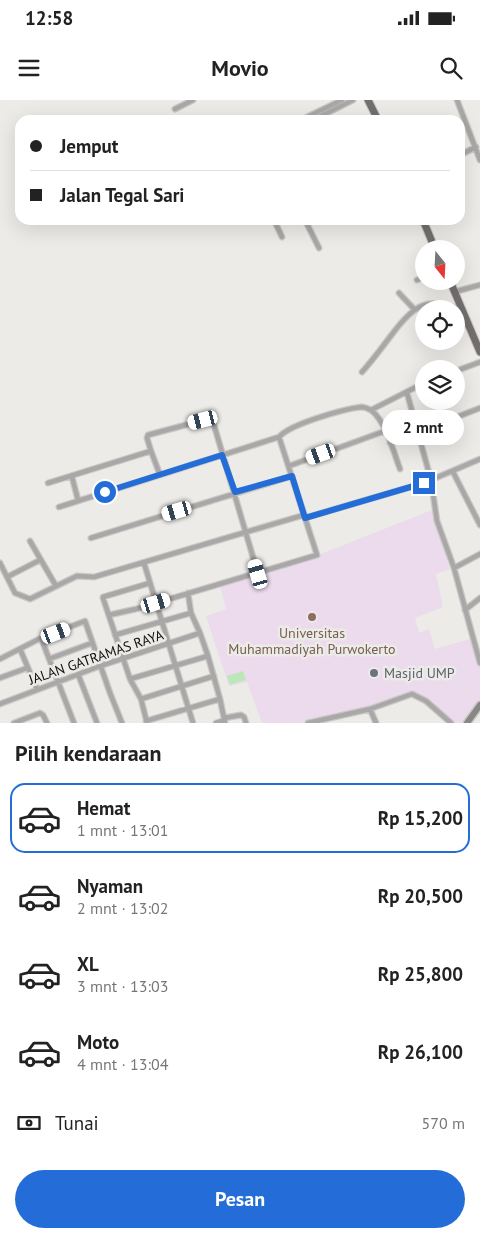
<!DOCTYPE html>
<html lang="id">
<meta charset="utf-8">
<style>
body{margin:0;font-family:"PT Sans",sans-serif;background:#f2f2f2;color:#222;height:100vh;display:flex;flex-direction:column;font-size:19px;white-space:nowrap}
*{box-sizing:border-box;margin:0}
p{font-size:16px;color:#767676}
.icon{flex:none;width:28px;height:28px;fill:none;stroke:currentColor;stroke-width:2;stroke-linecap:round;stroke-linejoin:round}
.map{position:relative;height:623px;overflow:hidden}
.details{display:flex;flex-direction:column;background:#fff;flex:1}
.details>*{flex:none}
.guide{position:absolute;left:15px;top:15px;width:450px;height:110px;border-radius:15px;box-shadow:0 5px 20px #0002;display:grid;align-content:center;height:110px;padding:0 15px;background:#fff}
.needle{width:32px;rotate:162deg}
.controls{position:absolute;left:415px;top:140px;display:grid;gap:10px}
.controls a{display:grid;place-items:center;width:50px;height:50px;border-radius:50%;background:#fff;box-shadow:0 5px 20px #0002;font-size:25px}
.end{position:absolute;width:22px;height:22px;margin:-11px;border:6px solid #246dd9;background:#fff;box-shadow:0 0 0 2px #fff}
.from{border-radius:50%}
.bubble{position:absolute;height:35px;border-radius:18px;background:#fff;box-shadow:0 5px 20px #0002;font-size:16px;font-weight:700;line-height:35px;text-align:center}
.car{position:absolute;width:15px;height:30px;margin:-15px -8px;border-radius:6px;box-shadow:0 0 4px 1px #0007;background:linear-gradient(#fff 24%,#345 0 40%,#fff 0 76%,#345 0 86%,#fff 0)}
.guide b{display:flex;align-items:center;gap:18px;height:48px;font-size:19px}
.guide b+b{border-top:1px solid #e0e0e0}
.guide i{width:12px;height:12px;background:#222}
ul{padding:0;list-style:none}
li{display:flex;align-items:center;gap:15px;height:70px;margin:0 10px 8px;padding:0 5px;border:2px solid transparent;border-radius:15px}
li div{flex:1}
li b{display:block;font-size:19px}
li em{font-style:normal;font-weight:700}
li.on{border-color:#246dd9}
li>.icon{width:45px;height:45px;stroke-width:1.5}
h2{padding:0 15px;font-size:22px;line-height:60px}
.pay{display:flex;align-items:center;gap:12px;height:55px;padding:0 15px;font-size:19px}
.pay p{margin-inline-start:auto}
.primary-button{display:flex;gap:10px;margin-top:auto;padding:10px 15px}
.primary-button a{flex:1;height:58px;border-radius:30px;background:#246dd9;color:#fff;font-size:20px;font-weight:700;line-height:58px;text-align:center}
.status{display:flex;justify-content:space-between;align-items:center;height:35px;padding:0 25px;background:#fff;direction:ltr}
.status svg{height:14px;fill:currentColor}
header{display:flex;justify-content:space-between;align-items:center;height:65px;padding:0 15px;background:#fff;font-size:22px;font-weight:700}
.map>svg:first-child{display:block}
.education{fill:#ebdbed}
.green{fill:#bee7b9}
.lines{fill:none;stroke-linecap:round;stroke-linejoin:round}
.minor-casing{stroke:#c9c8c4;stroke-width:7}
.secondary-casing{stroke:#c9c8c4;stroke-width:9}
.primary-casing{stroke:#c9c8c4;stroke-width:9}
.minor{stroke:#a9a7a7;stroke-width:4.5}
.secondary{stroke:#898686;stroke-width:6}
.primary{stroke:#726f6e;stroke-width:7}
.route{stroke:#246dd9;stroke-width:6}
.education-dot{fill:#8d6e63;stroke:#ecebe7;stroke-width:2}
.worship-dot{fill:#6b7280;stroke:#ecebe7;stroke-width:2}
.labels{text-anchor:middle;stroke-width:5;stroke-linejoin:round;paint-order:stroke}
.education-label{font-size:14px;fill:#785e54;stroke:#ecebe7}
.street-label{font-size:14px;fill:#100f0e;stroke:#ecebe7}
.worship-label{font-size:14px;fill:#5b616d;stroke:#ecebe7;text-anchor:start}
</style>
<div class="status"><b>12:58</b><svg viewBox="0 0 49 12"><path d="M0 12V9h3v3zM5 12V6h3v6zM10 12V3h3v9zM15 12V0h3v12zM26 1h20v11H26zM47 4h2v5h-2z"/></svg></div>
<header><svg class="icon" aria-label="menu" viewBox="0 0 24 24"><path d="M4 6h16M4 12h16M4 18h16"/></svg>Movio<svg class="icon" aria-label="search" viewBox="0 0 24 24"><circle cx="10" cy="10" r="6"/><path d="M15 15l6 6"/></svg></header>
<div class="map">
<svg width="480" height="623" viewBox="0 0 480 623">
<rect width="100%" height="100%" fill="#ecebe7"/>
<path class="education" d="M432 410 450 469 436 474 443 507 415 518 419 533 429 529 435 549 473 538 480 563V601L466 623H452L412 593 362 609 302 623H262L247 582 229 586 206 516 226 509 220 486 321 454Z"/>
<path class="green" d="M243 571 246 580 230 585 227 576Z"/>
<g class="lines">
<defs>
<path id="minor" d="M457 0 480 60
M175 9 193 0
M301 20 342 0
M313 20 353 0
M460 55 476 47
M274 120 282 137
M305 120 319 148
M417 180 422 178 424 175
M454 192 480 185
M399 193 414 209
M456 228 468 224
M456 271 480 262
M362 272C373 260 383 246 393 233 414 205 428 195 462 211
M407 293 431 380 437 421 454 468 480 563
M371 310 424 283
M390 343 480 308
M151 351 160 375
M289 366 385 331
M453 372 480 425
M72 377 78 400
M48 383 151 351 147 338 148 335 208 319 212 320 214 325 258 474
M59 407 279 337C290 324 344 309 361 307 365 307 369 309 372 311 386 322 394 353 400 369
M305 418 424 383 480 359
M91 438 292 376
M30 441 56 486
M0 463 15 493 30 499 77 476 94 477 304 415
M144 463 193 623
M454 468 480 454
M7 477 40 460
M188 493 191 513 200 533 208 556 220 599 225 623
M465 510 480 498
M109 515 136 509 317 455 279 337
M115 535 191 513
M41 538 74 623
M20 549 37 589
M0 559 41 538 85 521 110 593 122 623
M49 559 92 543
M78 574 97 623
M0 578 27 568
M130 579 208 556
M141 599 214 576
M0 604 100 566 200 533
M370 609 376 623
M224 618 241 615 244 617 246 623
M146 621 220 599
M14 623 40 613 43 615 47 623
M147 623 141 599 130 579 103 498V497L150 483
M216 623 225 620
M308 623 370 609 412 594 426 601 451 623"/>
<path id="secondary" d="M467 623 480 605"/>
<path id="primary" d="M368 0 378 20
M423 120 435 149
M450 181 480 252"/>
</defs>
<use href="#minor" class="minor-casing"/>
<use href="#secondary" class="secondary-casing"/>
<use href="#primary" class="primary-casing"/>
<use href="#minor" class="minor"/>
<use href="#secondary" class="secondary"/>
<use href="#primary" class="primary"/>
</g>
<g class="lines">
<path class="route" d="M105 392 222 355 235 392 292 376 305 418 424 383"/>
</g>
<circle class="education-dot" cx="312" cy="517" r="5"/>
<circle class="worship-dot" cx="374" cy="573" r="5"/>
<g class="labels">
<g class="education-label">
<text x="312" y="538">Universitas<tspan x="312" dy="16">Muhammadiyah Purwokerto</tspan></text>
</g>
<g class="street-label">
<text transform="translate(96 557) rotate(-19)" y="5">JALAN GATRAMAS RAYA</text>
</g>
<g class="worship-label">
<text x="384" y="578">Masjid UMP</text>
</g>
</g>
</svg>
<div class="controls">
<a><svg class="needle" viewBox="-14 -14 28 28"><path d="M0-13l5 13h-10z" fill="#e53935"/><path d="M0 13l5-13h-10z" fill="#767676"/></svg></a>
<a><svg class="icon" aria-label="locate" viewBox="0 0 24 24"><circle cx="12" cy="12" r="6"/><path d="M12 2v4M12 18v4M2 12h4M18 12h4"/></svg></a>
<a><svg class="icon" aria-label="layers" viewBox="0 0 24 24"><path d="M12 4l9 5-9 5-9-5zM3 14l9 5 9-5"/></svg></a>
</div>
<i class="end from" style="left:105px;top:392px"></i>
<i class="end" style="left:424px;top:383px"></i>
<div class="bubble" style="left:382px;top:310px;width:82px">2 mnt</div>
<i class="car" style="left:203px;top:320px;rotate:256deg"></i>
<i class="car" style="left:321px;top:354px;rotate:250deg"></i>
<i class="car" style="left:177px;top:411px;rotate:254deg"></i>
<i class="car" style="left:258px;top:474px;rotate:344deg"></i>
<i class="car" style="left:156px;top:503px;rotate:73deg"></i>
<i class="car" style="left:56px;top:533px;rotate:69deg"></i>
<div class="guide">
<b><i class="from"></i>Jemput</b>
<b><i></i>Jalan Tegal Sari</b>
</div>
</div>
<section class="details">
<h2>Pilih kendaraan</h2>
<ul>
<li class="on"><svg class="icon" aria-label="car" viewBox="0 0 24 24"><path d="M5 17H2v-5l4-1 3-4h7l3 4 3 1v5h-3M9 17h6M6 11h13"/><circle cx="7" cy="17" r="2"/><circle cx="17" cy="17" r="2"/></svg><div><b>Hemat</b><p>1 mnt · 13:01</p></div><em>Rp 15,200</em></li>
<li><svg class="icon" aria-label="car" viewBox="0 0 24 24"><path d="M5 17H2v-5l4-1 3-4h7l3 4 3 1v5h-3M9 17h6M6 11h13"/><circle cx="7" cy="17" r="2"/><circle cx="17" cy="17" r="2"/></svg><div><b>Nyaman</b><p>2 mnt · 13:02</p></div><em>Rp 20,500</em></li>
<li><svg class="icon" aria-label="car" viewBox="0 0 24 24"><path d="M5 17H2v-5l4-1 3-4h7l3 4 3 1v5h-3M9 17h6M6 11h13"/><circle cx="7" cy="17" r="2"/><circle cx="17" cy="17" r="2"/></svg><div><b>XL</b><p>3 mnt · 13:03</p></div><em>Rp 25,800</em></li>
<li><svg class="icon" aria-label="car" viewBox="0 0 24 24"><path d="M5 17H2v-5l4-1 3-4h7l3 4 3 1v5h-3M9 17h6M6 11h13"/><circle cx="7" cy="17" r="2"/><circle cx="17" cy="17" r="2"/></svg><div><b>Moto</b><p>4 mnt · 13:04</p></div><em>Rp 26,100</em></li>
</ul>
<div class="pay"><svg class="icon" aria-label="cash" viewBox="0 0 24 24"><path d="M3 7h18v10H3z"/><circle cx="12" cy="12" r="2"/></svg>Tunai<p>570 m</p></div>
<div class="primary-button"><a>Pesan</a></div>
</section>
